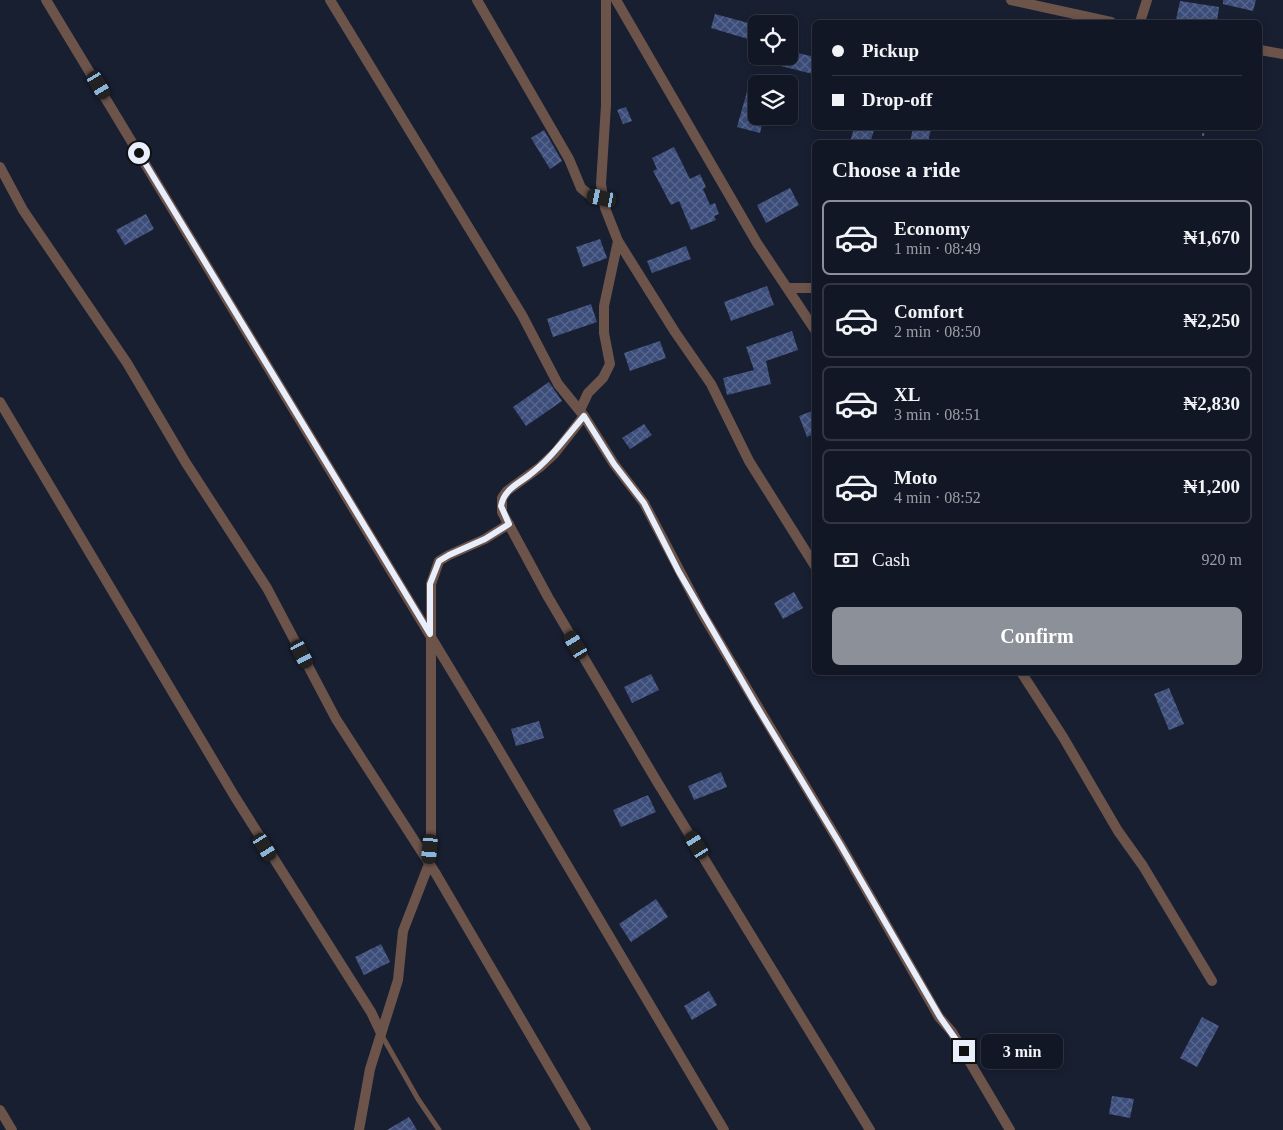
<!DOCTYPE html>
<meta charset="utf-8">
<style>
body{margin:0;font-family:"Times New Roman",serif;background:#1b202d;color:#f1f3f6;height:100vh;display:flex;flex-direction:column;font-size:19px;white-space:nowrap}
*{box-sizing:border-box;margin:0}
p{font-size:16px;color:#9c9fa7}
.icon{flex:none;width:28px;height:28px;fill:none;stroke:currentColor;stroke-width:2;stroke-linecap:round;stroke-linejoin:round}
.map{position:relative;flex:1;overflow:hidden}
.panel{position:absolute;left:812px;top:140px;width:450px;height:535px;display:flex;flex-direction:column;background:#121725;border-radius:8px;box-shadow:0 2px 8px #0003,0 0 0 1px #313642}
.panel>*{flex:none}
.guide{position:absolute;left:812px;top:20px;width:450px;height:110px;border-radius:8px;box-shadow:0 2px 8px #0003,0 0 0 1px #313642;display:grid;align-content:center;height:110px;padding:0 20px;background:#121725}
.tools{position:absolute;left:748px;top:15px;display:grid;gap:10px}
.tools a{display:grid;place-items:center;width:50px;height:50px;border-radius:8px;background:#121725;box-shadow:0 2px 8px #0003,0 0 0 1px #313642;font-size:25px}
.end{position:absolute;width:22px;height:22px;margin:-11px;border:6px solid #e8eefb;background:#111;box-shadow:0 0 0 2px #111}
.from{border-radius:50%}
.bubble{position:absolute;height:35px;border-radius:8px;background:#121725;box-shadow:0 2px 8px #0003,0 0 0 1px #313642;font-size:16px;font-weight:700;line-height:35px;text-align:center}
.car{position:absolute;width:15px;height:30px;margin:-15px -8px;border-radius:6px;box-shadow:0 0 4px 1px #0007;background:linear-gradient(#222 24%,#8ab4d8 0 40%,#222 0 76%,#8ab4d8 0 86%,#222 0)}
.guide b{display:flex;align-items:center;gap:18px;height:48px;font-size:19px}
.guide b+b{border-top:1px solid #313642}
.guide i{width:12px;height:12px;background:#f1f3f6}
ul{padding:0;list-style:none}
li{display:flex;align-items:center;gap:15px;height:75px;margin:0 10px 8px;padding:0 10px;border:2px solid #313642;border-radius:8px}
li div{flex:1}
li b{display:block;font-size:19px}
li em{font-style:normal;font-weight:700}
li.selected{border-color:#8c9099}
li>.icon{width:45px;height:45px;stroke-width:1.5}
h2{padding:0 20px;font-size:22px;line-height:60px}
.pay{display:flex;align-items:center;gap:12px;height:55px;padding:0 20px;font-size:19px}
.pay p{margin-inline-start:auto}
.button{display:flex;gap:10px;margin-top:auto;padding:10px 20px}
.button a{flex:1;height:58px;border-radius:8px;background:#8c9099;color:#fff;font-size:20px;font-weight:700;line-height:58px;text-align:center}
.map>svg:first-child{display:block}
.building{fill:url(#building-cross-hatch)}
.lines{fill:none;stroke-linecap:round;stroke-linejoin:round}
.path{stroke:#666c7c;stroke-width:2;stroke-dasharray:2.5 4;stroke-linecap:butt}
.lane{stroke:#6c544b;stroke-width:5}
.street{stroke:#6c544b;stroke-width:10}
.route{stroke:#e8eefb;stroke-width:6}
</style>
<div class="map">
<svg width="1283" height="1130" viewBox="0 0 1283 1130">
<defs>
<pattern id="building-cross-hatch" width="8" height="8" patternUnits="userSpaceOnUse" patternTransform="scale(1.25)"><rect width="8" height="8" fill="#3c4d7a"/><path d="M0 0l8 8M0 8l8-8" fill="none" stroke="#58678e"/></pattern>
</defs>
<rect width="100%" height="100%" fill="#181f31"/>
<path class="building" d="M1223 0H1256L1253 11 1223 4Z
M1180 1 1219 7 1217 22 1176 20Z
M715 14 752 24 748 39 711 28Z
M789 51 815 57 813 74 757 60 758 56H789Z
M748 88 756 90V116H764L760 133 737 127Z
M626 107 632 121 623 124 617 110Z
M854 128H875L870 142H850Z
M913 128 931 129 928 142H910Z
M544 130 562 161 550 169 531 138Z
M674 147 690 179 700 174 706 187 703 189 710 205 715 203 719 214 714 216 716 220 691 230 679 201 671 205 653 171 657 169 652 158Z
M790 188 799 205 766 223 757 205Z
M146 214 154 229 125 245 116 230Z
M600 239 607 258 583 267 576 247Z
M686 246 691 259 652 273 647 261Z
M767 286 774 305 731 321 724 302Z
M591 304 597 322 553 337 547 319Z
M792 331 798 350 766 361 771 384 727 395 723 378 754 370 746 347Z
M660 341 666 358 630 371 624 353Z
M549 382 562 401 526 426 513 407Z
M815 410V433L807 437 799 416Z
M644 424 652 435 630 449 622 438Z
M794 592 803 608 783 619 774 603Z
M651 674 659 690 632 703 624 687Z
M1169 688 1184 724 1169 730 1154 694Z
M539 721 544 738 516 746 511 729Z
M721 772 727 787 694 800 688 786Z
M648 795 656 812 621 827 613 810Z
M656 899 668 917 631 942 619 924Z
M381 944 390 962 364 975 355 957Z
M709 991 717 1005 692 1020 684 1006Z
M1202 1017 1219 1026 1197 1067 1180 1058Z
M1112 1096 1134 1099 1130 1118 1109 1114Z
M409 1117 417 1130H387Z"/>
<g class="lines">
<path class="path" d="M1201 142 1205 128"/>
<path class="lane" d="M381 1034 418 1099 439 1130"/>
<path class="street" d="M46 0 489 733 724 1130
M330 0 522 315 558 384 584 416 614 464 644 503 703 615 840 844 939 1017 952 1032 1010 1130
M477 0 569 159 581 188 591 196 602 199
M616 0 757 243 815 330
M1011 0 1111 22
M1140 22 1147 0
M1260 50 1283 54
M0 167 23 210 127 363 186 463 267 588 336 719 436 874 586 1130
M618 241 675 332 711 384 749 461 815 566
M787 288H815
M0 402 235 797 371 1012 381 1033
M580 410 588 393 603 378 610 364 604 333V306L618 241 605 208 601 184 606 105V0
M584 416 555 453 540 467 507 491 502 498V512L548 597 656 780 870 1130
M1021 672 1063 737 1118 831 1143 866 1212 981
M0 1110 12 1130
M359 1130 370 1069 398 980 403 931 429 864 431 833V584L439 561 449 555 485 539 509 524"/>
</g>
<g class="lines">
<path class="route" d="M139 153 430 634V584L439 561 449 555 485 539 509 524 501 506C504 490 516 485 528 476 551 459 566 437 584 416L614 464 644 503 679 572 756 705 840 844 940 1017 964 1051"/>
</g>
</svg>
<div class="tools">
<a><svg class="icon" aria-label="locate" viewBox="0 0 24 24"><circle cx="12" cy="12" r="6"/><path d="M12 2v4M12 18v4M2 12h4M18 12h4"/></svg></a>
<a><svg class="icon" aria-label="layers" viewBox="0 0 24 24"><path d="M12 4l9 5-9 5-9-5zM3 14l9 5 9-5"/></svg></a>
</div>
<i class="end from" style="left:139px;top:153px"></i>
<i class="end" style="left:964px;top:1051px"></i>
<div class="bubble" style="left:981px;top:1034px;width:82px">3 min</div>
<i class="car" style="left:99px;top:85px;rotate:149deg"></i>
<i class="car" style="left:602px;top:198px;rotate:282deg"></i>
<i class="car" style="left:576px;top:645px;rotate:329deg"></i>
<i class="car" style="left:302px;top:654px;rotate:152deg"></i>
<i class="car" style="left:697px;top:845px;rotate:328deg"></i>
<i class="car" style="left:265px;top:847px;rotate:148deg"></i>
<i class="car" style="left:430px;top:849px;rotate:185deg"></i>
<div class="guide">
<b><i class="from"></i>Pickup</b>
<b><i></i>Drop-off</b>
</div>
<section class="panel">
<h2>Choose a ride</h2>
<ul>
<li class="selected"><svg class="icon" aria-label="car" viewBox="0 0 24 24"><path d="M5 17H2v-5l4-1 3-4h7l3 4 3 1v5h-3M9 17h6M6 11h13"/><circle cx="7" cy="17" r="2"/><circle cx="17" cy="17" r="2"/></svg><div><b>Economy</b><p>1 min · 08:49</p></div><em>₦1,670</em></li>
<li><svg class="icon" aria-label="car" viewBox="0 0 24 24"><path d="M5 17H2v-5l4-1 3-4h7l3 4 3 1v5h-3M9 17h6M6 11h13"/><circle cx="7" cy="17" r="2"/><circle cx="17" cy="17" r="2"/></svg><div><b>Comfort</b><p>2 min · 08:50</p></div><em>₦2,250</em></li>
<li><svg class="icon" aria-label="car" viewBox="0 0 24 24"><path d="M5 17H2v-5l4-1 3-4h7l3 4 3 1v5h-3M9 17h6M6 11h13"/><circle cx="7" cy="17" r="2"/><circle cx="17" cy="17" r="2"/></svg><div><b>XL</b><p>3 min · 08:51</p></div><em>₦2,830</em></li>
<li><svg class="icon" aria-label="car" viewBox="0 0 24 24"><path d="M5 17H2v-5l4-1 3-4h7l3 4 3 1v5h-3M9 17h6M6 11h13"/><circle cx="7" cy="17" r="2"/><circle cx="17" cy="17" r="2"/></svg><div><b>Moto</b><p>4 min · 08:52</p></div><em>₦1,200</em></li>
</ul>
<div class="pay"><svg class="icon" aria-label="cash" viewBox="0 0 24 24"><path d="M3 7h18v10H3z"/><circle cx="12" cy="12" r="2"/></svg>Cash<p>920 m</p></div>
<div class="button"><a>Confirm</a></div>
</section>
</div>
